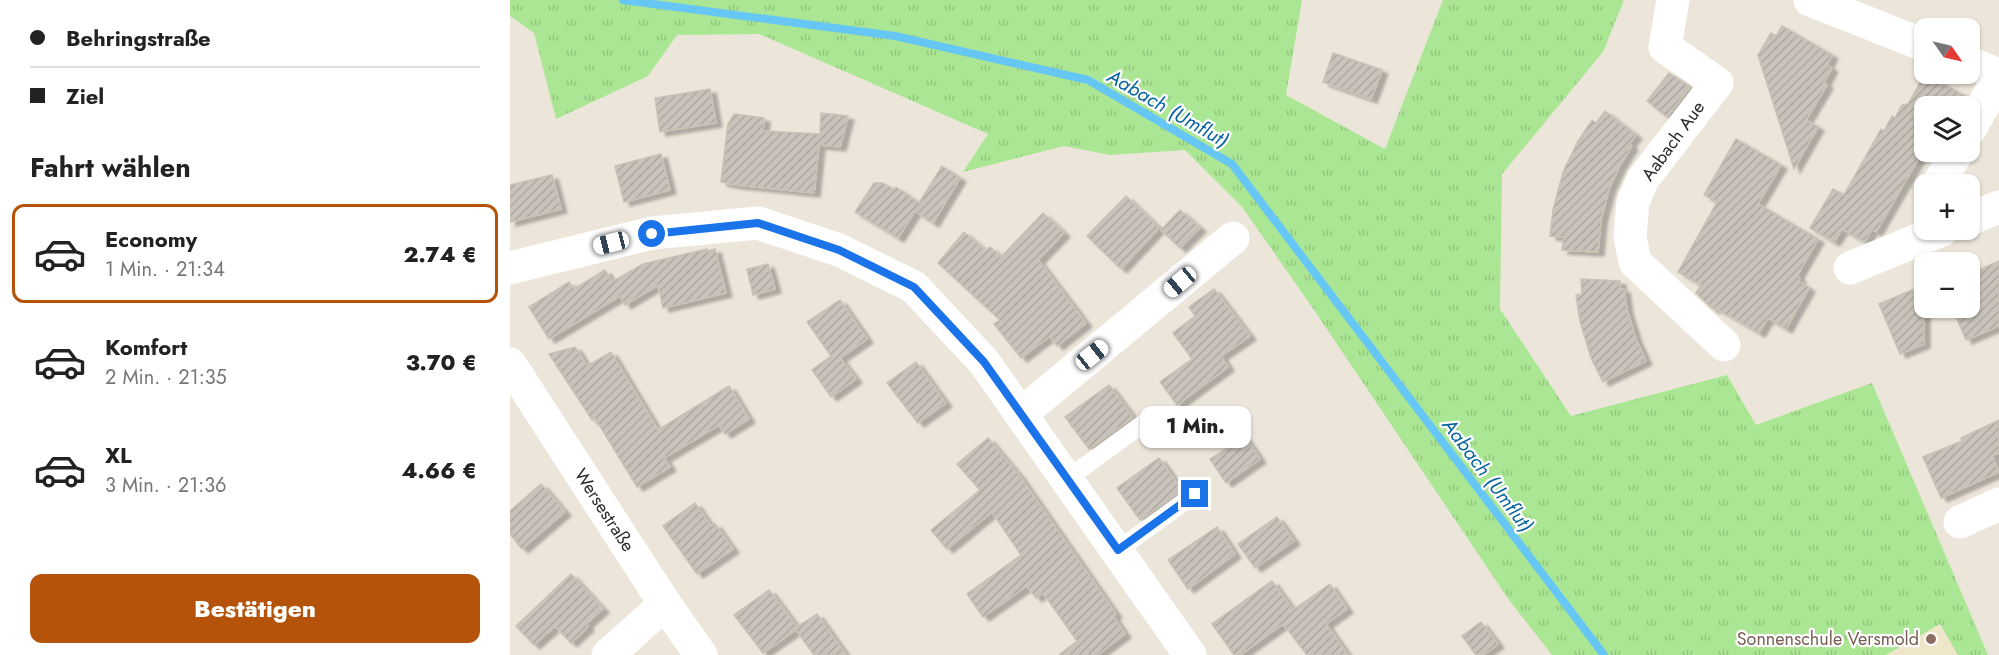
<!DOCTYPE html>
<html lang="de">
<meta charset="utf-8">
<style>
body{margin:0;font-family:Jost,sans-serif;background:#f6f6f6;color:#222;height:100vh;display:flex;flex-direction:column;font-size:22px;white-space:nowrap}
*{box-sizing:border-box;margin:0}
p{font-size:20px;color:#767676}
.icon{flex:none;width:33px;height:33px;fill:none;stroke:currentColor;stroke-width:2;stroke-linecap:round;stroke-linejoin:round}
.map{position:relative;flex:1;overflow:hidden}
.drawer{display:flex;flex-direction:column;background:#fff;width:510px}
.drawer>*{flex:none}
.guide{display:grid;align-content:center;height:132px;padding:0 30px;background:#fff}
.needle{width:39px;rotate:124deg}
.tools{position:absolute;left:1404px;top:18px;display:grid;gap:12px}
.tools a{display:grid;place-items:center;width:66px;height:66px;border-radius:12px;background:#fff;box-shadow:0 2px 4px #0004;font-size:30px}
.end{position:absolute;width:27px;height:27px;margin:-14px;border:8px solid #1a73e8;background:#fff;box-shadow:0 0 0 3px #fff}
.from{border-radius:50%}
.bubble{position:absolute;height:42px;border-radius:12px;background:#fff;box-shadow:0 2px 4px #0004;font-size:20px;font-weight:800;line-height:42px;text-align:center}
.car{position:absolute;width:18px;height:36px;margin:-18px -9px;border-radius:8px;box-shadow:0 0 4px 2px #0007;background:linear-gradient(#fff 24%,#345 0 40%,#fff 0 76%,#345 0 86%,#fff 0)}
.guide b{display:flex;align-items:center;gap:21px;height:57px;font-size:22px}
.guide b+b{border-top:2px solid #e0e0e0}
.guide i{width:15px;height:15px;background:#222}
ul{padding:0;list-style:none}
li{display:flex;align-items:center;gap:18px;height:99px;margin:0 12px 9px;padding:0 18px;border:3px solid transparent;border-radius:12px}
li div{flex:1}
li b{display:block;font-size:22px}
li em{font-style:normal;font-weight:800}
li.active{border-color:#b45309}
li>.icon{width:54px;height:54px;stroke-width:1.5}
h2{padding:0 30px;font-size:27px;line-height:72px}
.button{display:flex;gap:12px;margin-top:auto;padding:12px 30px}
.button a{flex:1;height:69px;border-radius:12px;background:#b45309;color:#fff;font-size:24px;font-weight:800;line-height:69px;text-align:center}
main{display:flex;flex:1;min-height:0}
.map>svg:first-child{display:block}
.education{fill:#efe5c9}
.park{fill:url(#park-tufts)}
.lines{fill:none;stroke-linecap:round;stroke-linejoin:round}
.stream{stroke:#67c7f4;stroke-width:8}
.building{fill:url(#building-hatch);stroke:#c8c2b4;stroke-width:1.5;filter:url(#shadow)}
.lane{stroke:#fff;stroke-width:18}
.street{stroke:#fff;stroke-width:33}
.route{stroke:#1a73e8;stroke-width:8}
.education-dot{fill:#8d6e63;stroke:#fff;stroke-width:2}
.labels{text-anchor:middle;stroke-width:4.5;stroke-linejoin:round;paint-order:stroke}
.street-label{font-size:18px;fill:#292929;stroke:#fff}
.education-label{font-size:18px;fill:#785e54;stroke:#fff;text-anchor:end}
.water-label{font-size:20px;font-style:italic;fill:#0763a0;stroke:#fff}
</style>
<main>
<section class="drawer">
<div class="guide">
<b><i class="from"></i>Behringstraße</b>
<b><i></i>Ziel</b>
</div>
<h2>Fahrt wählen</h2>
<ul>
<li class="active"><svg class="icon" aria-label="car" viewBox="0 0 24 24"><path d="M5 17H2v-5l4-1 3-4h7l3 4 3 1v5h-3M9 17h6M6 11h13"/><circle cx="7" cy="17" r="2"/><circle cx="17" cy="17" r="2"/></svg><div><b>Economy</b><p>1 Min. · 21:34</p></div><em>2.74 €</em></li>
<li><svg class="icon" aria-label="car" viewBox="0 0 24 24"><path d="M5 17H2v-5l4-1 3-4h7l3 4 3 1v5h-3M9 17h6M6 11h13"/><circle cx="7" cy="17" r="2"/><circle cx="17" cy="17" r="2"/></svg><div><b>Komfort</b><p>2 Min. · 21:35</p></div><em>3.70 €</em></li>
<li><svg class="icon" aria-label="car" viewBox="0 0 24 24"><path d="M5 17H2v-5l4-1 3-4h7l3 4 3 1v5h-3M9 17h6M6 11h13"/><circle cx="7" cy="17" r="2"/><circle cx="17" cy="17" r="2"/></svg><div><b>XL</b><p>3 Min. · 21:36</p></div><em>4.66 €</em></li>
</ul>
<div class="button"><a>Bestätigen</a></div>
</section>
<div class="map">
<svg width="1489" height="655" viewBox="0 0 1489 655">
<defs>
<pattern id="park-tufts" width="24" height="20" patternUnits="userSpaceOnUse" patternTransform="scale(1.5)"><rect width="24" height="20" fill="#abe694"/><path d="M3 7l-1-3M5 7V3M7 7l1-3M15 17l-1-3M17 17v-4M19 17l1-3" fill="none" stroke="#93c580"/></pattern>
<pattern id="building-hatch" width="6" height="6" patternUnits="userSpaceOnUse" patternTransform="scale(1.5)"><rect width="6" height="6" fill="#c8c2ba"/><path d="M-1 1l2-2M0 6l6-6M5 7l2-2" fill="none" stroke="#aca7a0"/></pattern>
<filter id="shadow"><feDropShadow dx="6" dy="4" stdDeviation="1.5" flood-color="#0004"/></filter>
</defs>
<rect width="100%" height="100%" fill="#ece6da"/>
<path class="education" d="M1430 624 1448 655H1376Z"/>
<path class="park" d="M0 0H792L776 95 875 149 933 0H1114L1093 52 992 174 990 309 1061 416 1217 375 1246 425 1362 383 1478 655H1448L1430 624 1376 655H1042L999 600 802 307 732 207 675 150 600 155 554 146 453 172 478 134 249 34 167 35 138 76 46 119 24 33 0 16Z"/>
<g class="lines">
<path class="stream" d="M113 0 385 36 578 80 722 164 1094 655"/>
</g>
<path class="building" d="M1272 26 1322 55 1317 65 1322 68 1314 83 1317 85 1296 120 1308 127 1284 169 1248 55 1261 33 1266 36Z
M823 53 872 70 861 99 813 82Z
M1159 73 1180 87 1157 117 1137 101Z
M1415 74 1457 97 1451 106H1414V149L1366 232 1362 229 1355 242 1332 229 1324 242 1300 228 1323 189 1334 195 1371 129 1374 131 1382 116 1385 118 1392 105 1398 104Z
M200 89 206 123 150 132 145 98Z
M1095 111 1126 135 1119 144 1122 146 1109 167 1099 189 1091 220 1088 252 1052 250 1054 237 1040 236 1043 210 1053 172 1068 141 1082 120 1086 123Z
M311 113 338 116 330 147 309 145 304 193 227 185 211 182 218 124 224 114 254 118 253 131 310 134Z
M1226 139 1271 165 1248 204 1308 239 1287 276 1290 278 1289 281 1299 288 1276 329 1258 318 1249 333 1204 307 1203 309 1186 293 1191 285 1168 272 1207 202 1194 195Z
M151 154 160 190 114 202 105 166Z
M432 166 450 178 423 223 405 211 388 238 345 212 364 183H373L384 190 386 187 409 203Z
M42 175 51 209 0 222V185Z
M616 196 649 228 611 269 577 236Z
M670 210 690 228 670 248 651 230Z
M533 213 554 233 528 260 576 323 547 346 540 336 511 358 484 324 490 320 428 263 454 232 476 251 480 247 491 257Z
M197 249 198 251 205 249 216 293 153 308 148 285 115 305 110 296 39 339 19 307 59 282 64 289 95 270 102 282 133 264Z
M1489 261V326L1456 340 1444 312 1460 308V274Z
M258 264 265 289 243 295 237 269Z
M1071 279 1110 281V289H1114L1117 310 1126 339 1136 361 1093 382 1081 358 1070 321 1066 295 1072 294Z
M1414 285V344L1390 354 1369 304Z
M704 289 740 336 711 356 718 367 667 405 650 382 682 359 663 333 685 316 679 307Z
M330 300 357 339 330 358 346 379 321 397 302 370 321 356 297 322Z
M65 347 77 366 101 352 148 430 219 386 239 419 215 434 209 425 154 458 160 467 127 487 85 418 82 420 39 354Z
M406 362 436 403 408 423 377 383Z
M599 385 623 417 579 449 555 417Z
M1489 420V453L1482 456 1489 472 1431 498 1413 457 1452 441 1451 438Z
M735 437 750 459 716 483 700 459Z
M478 438 509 475 606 614 603 616 615 634 587 655H549L567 641 533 593 526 598 517 586 473 617 457 594 511 555 482 512 437 549 421 530 470 490 447 464Z
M649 458 672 490 630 520 607 488Z
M31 484 55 512 12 549 0 534V511Z
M185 503 201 526 205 524 223 549 187 574 153 526Z
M767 517 784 541 745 568 728 544Z
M707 527 725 554 678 589 658 560Z
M61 574 93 609 76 624 78 627 61 643 45 626 24 645 6 626Z
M762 581 783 610 820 584 837 609 816 624 838 655H797L773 624 730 655H724L702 624Z
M259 590 287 627 307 614 336 655H304L286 630 253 653 224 615Z
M971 622 988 644 973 655H966L952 636Z"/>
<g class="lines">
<path class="lane" d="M557 479 634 423
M608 550 685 494"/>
<g class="street">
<path d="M1163 0 1155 47 1207 83 1133 179 1123 202 1120 236 1125 262 1214 345"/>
<path d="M1300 0 1414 45"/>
<path d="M1460 63 1489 75"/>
<path d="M1460 129 1489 77"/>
<path d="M1428 184 1447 152"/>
<path d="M1460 219 1489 207"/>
<path d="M0 268 142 233 248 223 329 250 404 287 474 362 680 655"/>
<path d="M1340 268 1432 230"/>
<path id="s1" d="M0 364 155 604 191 655"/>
<path d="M511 414 723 238"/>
<path d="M1450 522 1489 504"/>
<path d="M98 655 155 604"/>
</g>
</g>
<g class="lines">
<path class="route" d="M142 234 248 223 329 250 404 287 474 362 608 550 685 494"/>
</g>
<circle class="education-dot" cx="1421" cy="639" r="6"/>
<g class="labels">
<g class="street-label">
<text transform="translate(1163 141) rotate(-54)" y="6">Aabach Aue</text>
<text dy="6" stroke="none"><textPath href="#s1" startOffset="174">Wersestraße</textPath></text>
</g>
<g class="education-label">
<text x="1409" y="645">Sonnenschule Versmold</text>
</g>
<g class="water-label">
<text transform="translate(658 108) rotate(30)" y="7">Aabach (Umflut)</text>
<text transform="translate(978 475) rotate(53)" y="7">Aabach (Umflut)</text>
</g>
</g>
</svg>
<div class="tools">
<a><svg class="needle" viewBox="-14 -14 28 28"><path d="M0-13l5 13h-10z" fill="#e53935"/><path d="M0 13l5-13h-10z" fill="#767676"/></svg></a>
<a><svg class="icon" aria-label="layers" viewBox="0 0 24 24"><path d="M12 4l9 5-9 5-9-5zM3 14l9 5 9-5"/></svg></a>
<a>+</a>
<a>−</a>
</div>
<i class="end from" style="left:142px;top:234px"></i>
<i class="end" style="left:685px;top:494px"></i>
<div class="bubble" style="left:630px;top:406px;width:111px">1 Min.</div>
<i class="car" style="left:101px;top:243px;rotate:256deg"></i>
<i class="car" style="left:670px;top:282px;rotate:230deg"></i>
<i class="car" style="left:582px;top:355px;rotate:51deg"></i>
</div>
</main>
